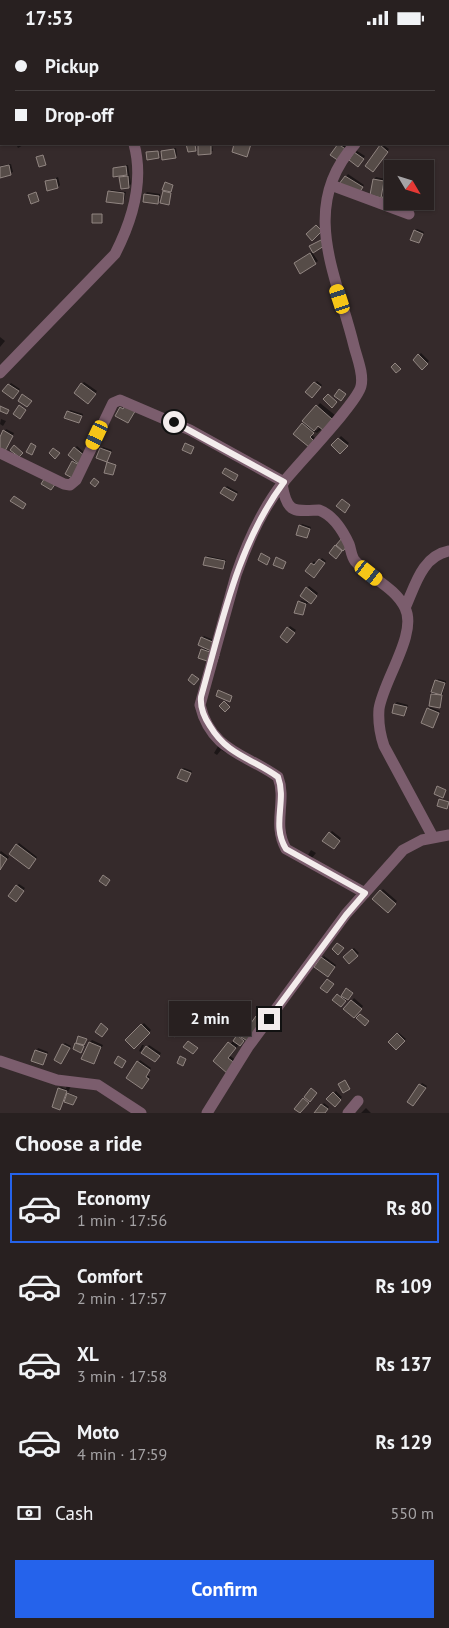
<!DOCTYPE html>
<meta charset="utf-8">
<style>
body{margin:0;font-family:"PT Sans",sans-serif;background:#302829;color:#f1f3f6;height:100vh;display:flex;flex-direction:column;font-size:19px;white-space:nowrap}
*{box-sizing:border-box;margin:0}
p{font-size:16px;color:#a5a3a5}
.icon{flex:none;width:28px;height:28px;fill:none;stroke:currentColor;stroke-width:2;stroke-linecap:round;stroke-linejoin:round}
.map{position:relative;height:1078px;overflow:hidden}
.details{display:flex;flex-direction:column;background:#282020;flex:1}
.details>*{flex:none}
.banner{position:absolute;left:0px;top:0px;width:450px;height:110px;box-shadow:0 1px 4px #0004,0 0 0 1px #443e3e;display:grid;align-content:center;height:110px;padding:0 15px;background:#282020}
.needle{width:32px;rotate:128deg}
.controls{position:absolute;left:384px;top:125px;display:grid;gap:10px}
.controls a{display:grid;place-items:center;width:50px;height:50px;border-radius:0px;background:#282020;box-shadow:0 1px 4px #0004,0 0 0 1px #443e3e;font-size:25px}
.end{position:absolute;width:22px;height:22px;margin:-11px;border:6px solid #f3ecec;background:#111;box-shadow:0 0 0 2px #111}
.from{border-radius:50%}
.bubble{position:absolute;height:35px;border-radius:0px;background:#282020;box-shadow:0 1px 4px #0004,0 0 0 1px #443e3e;font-size:16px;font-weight:800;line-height:35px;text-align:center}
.car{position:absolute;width:15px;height:30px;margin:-15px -8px;border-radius:6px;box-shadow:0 0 4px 1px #0007;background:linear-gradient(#f5c518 24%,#345 0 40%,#f5c518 0 76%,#345 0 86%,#f5c518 0)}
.banner b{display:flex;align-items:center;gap:18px;height:48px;font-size:19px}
.banner b+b{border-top:1px solid #443e3e}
.banner i{width:12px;height:12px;background:#f1f3f6}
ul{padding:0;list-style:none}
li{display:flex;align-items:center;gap:15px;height:70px;margin:0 10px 8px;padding:0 5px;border:2px solid transparent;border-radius:0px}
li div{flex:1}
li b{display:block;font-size:19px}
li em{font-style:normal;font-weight:800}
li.active{border-color:#2563eb}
li>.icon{width:45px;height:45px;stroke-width:1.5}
h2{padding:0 15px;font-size:22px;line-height:60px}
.pay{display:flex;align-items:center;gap:12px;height:55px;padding:0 15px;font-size:19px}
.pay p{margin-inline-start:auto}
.cta{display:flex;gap:10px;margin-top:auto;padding:10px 15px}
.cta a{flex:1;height:58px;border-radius:0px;background:#2563eb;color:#fff;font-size:20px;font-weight:800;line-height:58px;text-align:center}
.status{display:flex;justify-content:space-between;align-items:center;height:35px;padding:0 25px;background:#282020;direction:ltr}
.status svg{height:14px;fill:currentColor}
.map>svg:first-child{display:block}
.shadow{fill:#0007;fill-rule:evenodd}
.building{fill:#564c48;stroke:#918581}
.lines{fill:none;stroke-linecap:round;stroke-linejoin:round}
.minor{stroke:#7b5d6d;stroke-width:11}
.route{stroke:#f3ecec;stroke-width:6}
</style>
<div class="status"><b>17:53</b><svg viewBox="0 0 49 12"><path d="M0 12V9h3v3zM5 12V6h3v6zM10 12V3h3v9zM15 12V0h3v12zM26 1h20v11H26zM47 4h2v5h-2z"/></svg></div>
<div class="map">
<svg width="449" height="1078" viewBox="0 0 449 1078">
<rect width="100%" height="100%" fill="#352a2b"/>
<path class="shadow" d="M101 0H115L114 1Z
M413 0H426L427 1H412Z
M0 20 1 21V35L0 34Z
M16 109H25L18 113Z
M199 109H212L213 116 199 118Z
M339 109 348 112 332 120Z
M382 109 389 114 375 133 380 111Z
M176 113 177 120 175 122 162 117Z
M357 116 365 121 360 128 355 118Z
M11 129 13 137 0 141V131Z
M128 130 131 149 129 151 120 143 124 139 114 133Z
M348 139 364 150 358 158 341 149Z
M58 142 60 150 58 152 46 147Z
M376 142 385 144 381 161 374 144Z
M392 145V166H400L398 169 390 165 388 169Z
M166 148 173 149 168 168 164 157Z
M111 155 126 157 124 166 122 168 109 157Z
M147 157 160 159V165L158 167 145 159Z
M417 194 424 197 419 207 415 195Z
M312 217 318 226 301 237 297 226Z
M0 302 5 306 0 312Z
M421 318 429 326 422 333 414 325Z
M317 346 322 350 312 361 307 357Z
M84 347 97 356 90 365 82 349Z
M11 348 20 354 15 360 9 350Z
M320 368 336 381 317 398 314 396 311 399 315 403 309 410 295 399ZM319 389 321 391 316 396 314 394Z
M70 375 83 379 79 387 68 377Z
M1 384 6 386 3 391 0 389Z
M6 394 14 398 6 415 0 404Z
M341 401 349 408 340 417 333 410Z
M77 411 87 420 76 441 73 427 76 425 69 419Z
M103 412 112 415 107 425 101 414Z
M227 451 238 457 234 462 222 458Z
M302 489 311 492 307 501 300 491Z
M208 521 226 525 225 531 223 533 206 523Z
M322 523 326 526 316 539 306 536 314 526 317 529Z
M309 551 318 558 313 566 307 553Z
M301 565 308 567 302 579 299 567Z
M290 591 296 595 289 604 288 593Z
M204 601 216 606 220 618 200 622 205 612 202 603Z
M438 644 446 646 439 672 432 659Z
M397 667 408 670 404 680 395 669Z
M430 672 440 676 433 691 428 674Z
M220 708 230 720 221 715 217 720 214 718Z
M184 733 192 736 187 746 182 734Z
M332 796 341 803 335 811 330 798Z
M19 808 37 822 31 830 17 810Z
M311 815 316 818 312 823 308 820Z
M1 816 9 822 0 833V817Z
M19 849 25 853 17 863V851Z
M383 854 397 866 388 876 374 864Z
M354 913 359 918 349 927 344 922Z
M324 921 336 930 330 939 322 923Z
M347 954 353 957 341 971 334 965 339 959 342 962Z
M354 963 363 971 354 982 345 974Z
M144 988 151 995 134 1012 127 1005Z
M399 998 406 1004 396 1013 390 1007Z
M238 1001 244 1005 229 1020 237 1026 228 1037 214 1026Z
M92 1005 103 1010 94 1028 90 1007Z
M65 1008 71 1011 61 1027 63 1010Z
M142 1010H144L141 1017 139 1016Z
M149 1010 161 1018 157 1024 143 1018Z
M38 1013 48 1017 43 1028 33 1025Z
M140 1025 151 1033 147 1040 150 1042 144 1050 138 1027Z
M422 1048 427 1051 415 1068 408 1066Z
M67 1049H72L65 1063 69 1058 77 1061 73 1069 64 1065 59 1074V1054L61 1052 66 1054Z
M336 1056 342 1062 335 1070 328 1064Z
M324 1068 329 1072 324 1078H315Z
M366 1073 371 1078H361Z"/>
<path class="building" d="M186 109H195L196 116 188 117Z
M198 109H211V119L198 120Z
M234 109H251L247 122 232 117Z
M338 109 347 115 339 126 330 120Z
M380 110 388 117 373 137 365 131Z
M174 114 176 123 162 125 161 116Z
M158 116 159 123 147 125 146 117Z
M354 117 364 124 358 132 349 125Z
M43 120 46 130 39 132 36 122Z
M9 130 11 140 0 143V132Z
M126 131 127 140 113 142V133Z
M128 141 129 153 121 154 119 142Z
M345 141 363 152 357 161 339 149Z
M56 144 58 153 47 156 45 146Z
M373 144 384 146 381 163 370 160Z
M389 146 392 147V159L388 170 381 167Z
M165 147 173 150 171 157 162 155Z
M108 156 124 158 123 169 106 167Z
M163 156 171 158 169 170 160 168Z
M36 157 39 166 31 169 28 160Z
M144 159 159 161 158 169 143 167Z
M92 179H102V188H92Z
M316 190 322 196 312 206 306 199Z
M414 195 423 199 419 208 410 205Z
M321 205 324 211 313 218 309 211Z
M310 218 316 229 300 239 294 228Z
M418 319 428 329 422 335 413 325Z
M395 328 401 334 396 338 391 332Z
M314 347 321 352 312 363 305 357Z
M81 348 96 359 88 369 74 358Z
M8 349 19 356 13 364 2 356Z
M339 354 346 359 341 366 334 361Z
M22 359 32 366 27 372 18 366Z
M328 359 337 367 332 373 323 364Z
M127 367 137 373 128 388 115 381 120 372 123 374Z
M19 370 26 375 20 384 13 379Z
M316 370 333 385 324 396 318 391 314 396 302 386Z
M0 371 9 375 7 379 0 376Z
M67 376 82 381 79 388 64 383Z
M302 388 314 398 310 402 314 406 309 412 293 399Z
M3 395 13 401 4 418 0 416V402Z
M338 403 348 411 340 419 331 410Z
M31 408 36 411 32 420 26 417Z
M185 408 194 412 191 419 182 415Z
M14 410 23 418 19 422 10 415Z
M74 412 86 422 80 430 68 420Z
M53 413 60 418 55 424 49 418Z
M100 413 111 417 107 427 96 423Z
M72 426 81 431 74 444 65 439Z
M107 427 116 430 113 440 104 438Z
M225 433 238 440 235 446 222 438Z
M46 441 56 448 51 455 41 449Z
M94 443 99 447 95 452 90 448Z
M224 452 237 459 233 466 220 458Z
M14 461 26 469 23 474 10 466Z
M342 464 350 470 345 478 336 471Z
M299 490 310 494 307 503 296 500Z
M342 503 349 509 343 516 336 510Z
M335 510 342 516 336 524 329 518Z
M261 518 270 523 267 530 258 525Z
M205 522 225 526 223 534 203 530Z
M276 522 286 527 283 534 273 530Z
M319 524 325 528 314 543 305 536 311 528 314 530Z
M306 552 317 561 311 569 300 561Z
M298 566 306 569 303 580 294 578Z
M287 592 295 598 287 608 280 602Z
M201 602 215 608 211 616 198 610Z
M201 614 219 620 216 629 198 623Z
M192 639 199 644 194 650 188 645Z
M435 645 445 648 441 660 431 657Z
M218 655 232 661 230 667 216 661Z
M431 659 442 660 440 673 429 671Z
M224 666 230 672 225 677 219 671Z
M394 669 407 672 404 681 392 678Z
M427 673 439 678 433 693 421 688Z
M181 734 191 738 187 747 177 743Z
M437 751 446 755 443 763 434 759Z
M439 764 449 767 447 774 437 771Z
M329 797 340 806 334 814 322 806Z
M16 809 36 824 29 834 9 819Z
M0 819 7 824 0 835Z
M103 840 110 845 106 851 99 846Z
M16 850 24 856 16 867 8 861Z
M380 855 396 869 388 878 372 864Z
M337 908 344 913 338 920 332 914Z
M352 914 358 921 349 929 343 922Z
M321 922 335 932 328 942 314 932Z
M327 944 334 949 327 958 320 953Z
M346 953 353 958 348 965 341 961Z
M337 959 346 966 341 972 332 965Z
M351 965 362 974 354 983 343 974Z
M239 976 244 980 236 990 231 986Z
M360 979 369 986 365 991 356 983Z
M256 981 264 987 249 1007 241 1002Z
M101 988 108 994 102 1002 95 997Z
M141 989 150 998 134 1014 125 1005Z
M175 991 180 995 175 1002 170 998Z
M397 998 405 1006 396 1015 388 1007Z
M237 1000 244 1006 240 1011 233 1006Z
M78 1001 87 1004 84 1010 76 1008Z
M188 1006 198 1013 193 1019 183 1012Z
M89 1007 101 1012 94 1029 81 1024Z
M228 1007 236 1013 228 1023 236 1029 228 1039 213 1026Z
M75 1008 84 1011 81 1018 73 1014Z
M62 1009 70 1013 61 1029 54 1025Z
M146 1011 160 1021 155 1027 141 1018Z
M35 1015 47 1019 43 1030 31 1026Z
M118 1021 126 1026 122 1033 114 1028Z
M180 1021 186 1024 183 1031 177 1028Z
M137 1026 150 1035 146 1042 149 1044 142 1054 126 1043Z
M345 1045 350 1054 343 1058 338 1049Z
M419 1049 426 1053 413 1071 407 1067Z
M58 1053 67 1056 60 1075 52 1072Z
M311 1053 317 1058 310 1067 304 1062Z
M333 1057 341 1065 335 1072 326 1064Z
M67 1058 77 1062 73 1070 64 1067Z
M303 1063 309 1068 300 1078 294 1074Z
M321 1069 328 1074 325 1078H314Z"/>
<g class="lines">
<path class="minor" d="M125 1V0
M260 1V0
M0 17 1 18
M0 93H1
M355 109C298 172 337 241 354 311 357 323 364 339 361 351 358 367 296 431 282 449 261 476 247 508 236 540L200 670C211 716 246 719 278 742 287 766 272 789 286 814L365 858
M331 150 409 179
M0 338 115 219C132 186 144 146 134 109
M0 418 64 449 70 450 76 445 113 368 120 365 190 395 284 447
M282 449C287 479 294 476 319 475 333 480 343 496 349 509 351 514 351 521 355 526 370 543 395 552 405 573 418 598 383 646 379 674 378 687 380 699 384 711L433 802
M405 573C415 551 422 521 449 516
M0 1026 57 1045 98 1050 141 1078
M207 1078 248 1012 346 879 403 815 422 805 449 800
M348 1078 358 1066"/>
</g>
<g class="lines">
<path class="route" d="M174 387 284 447C237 510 222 588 201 662 200 673 204 682 210 691 228 721 252 723 278 742 287 766 271 790 286 814L365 858 346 880 269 984"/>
</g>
</svg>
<div class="controls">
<a><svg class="needle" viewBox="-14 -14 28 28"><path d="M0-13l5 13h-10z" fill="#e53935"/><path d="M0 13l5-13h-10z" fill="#a5a3a5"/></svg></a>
</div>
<i class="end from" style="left:174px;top:387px"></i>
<i class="end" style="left:269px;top:984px"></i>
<div class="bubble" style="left:169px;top:966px;width:82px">2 min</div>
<i class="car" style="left:340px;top:264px;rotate:342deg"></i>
<i class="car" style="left:97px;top:400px;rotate:205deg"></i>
<i class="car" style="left:369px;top:538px;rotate:128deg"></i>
<div class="banner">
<b><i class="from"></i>Pickup</b>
<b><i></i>Drop-off</b>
</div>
</div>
<section class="details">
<h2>Choose a ride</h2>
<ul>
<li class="active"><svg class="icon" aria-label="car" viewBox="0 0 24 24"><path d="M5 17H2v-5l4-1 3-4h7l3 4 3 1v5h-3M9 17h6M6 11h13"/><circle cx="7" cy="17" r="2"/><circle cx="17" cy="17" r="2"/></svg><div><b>Economy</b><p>1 min · 17:56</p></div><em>Rs 80</em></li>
<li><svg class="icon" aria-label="car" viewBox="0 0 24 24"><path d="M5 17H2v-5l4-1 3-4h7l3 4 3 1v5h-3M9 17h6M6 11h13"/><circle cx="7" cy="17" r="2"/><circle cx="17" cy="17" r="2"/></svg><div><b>Comfort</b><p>2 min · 17:57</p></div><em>Rs 109</em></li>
<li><svg class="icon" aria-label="car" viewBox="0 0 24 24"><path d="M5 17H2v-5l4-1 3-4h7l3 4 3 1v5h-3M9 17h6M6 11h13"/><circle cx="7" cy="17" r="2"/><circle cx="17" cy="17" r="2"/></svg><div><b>XL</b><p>3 min · 17:58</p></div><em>Rs 137</em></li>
<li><svg class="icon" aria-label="car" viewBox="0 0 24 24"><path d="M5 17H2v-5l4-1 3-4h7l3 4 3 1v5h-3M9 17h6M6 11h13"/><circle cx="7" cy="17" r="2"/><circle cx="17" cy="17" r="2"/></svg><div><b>Moto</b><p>4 min · 17:59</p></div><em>Rs 129</em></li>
</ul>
<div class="pay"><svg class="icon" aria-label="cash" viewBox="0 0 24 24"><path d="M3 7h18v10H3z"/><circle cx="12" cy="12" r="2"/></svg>Cash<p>550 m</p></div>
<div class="cta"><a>Confirm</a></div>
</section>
